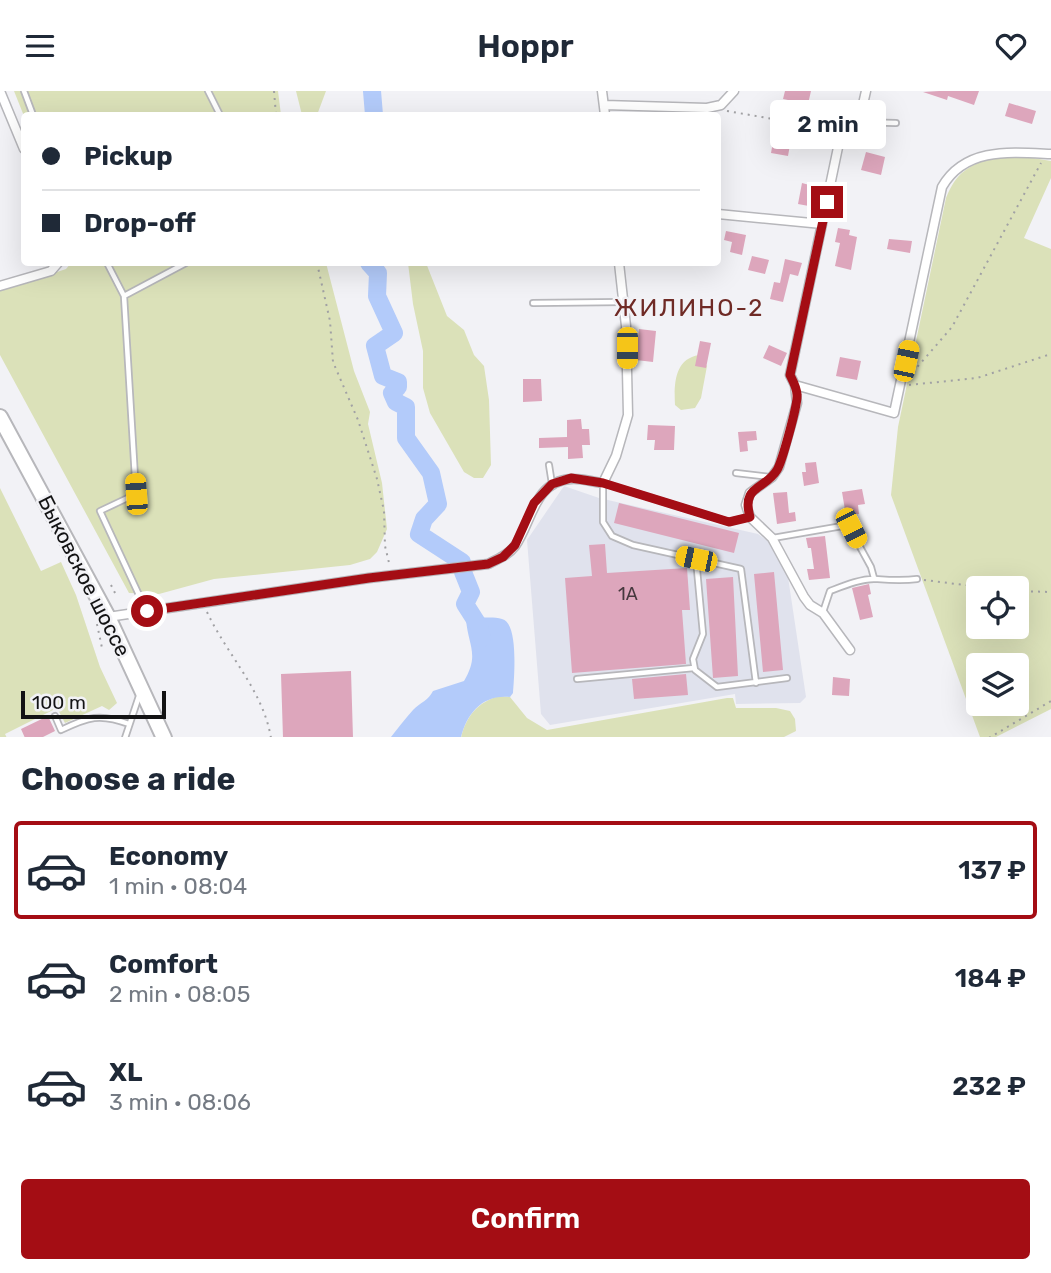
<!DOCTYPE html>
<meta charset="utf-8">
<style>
body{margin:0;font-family:Rubik,sans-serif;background:#f2f2f3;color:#1f2937;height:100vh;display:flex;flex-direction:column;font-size:26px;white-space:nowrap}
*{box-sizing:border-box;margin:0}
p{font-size:23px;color:#747a83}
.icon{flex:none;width:38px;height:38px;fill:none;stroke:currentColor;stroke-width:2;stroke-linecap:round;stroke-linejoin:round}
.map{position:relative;height:646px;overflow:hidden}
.drawer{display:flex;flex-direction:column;background:#fff;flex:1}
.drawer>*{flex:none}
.banner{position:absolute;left:21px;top:21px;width:700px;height:154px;border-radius:7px;box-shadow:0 7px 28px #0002;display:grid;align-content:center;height:154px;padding:0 21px;background:#fff}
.tools{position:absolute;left:966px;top:485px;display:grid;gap:14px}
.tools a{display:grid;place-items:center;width:63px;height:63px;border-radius:7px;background:#fff;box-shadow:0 7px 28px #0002;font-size:35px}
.scale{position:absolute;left:21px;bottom:18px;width:145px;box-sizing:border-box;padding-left:7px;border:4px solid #131314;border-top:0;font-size:19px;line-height:24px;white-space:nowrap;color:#131314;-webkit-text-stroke:5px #f2f2f6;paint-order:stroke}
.end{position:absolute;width:32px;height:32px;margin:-16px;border:9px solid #a40d14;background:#fff;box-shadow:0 0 0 4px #fff}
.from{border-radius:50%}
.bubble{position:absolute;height:49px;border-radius:7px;background:#fff;box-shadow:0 7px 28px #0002;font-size:23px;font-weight:600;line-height:49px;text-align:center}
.car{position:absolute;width:21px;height:42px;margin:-21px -10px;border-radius:9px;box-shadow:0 0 5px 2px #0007;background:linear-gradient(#f5c518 24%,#345 0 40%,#f5c518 0 76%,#345 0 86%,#f5c518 0)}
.banner b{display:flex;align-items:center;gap:24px;height:66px;font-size:26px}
.banner b+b{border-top:2px solid #e0e1e3}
.banner i{width:18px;height:18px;background:#1f2937}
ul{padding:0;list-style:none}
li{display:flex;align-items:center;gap:21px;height:98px;margin:0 14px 10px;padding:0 7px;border:4px solid transparent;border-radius:7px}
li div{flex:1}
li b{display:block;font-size:26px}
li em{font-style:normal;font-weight:600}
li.on{border-color:#a40d14}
li>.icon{width:63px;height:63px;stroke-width:1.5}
h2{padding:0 21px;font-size:32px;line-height:84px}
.button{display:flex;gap:14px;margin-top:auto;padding:14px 21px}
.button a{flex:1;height:80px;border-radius:7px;background:#a40d14;color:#fff;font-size:28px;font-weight:600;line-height:80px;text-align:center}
header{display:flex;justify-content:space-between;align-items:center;height:91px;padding:0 21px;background:#fff;font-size:32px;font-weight:600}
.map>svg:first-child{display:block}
.built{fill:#e0e2ed}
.green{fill:#dbe1b9;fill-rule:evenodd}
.water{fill:#b3cbfa}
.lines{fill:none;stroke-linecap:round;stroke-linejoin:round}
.river{stroke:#b3cbfa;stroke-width:18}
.building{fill:#dda6bc}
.lane-casing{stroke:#b7b7bb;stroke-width:8}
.street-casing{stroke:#b7b7bb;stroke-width:11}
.primary-casing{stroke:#b7b7bb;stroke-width:18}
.path{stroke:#a1a1a4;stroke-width:2;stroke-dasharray:2 5;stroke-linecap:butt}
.lane{stroke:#fff;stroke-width:4.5}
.street{stroke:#fff;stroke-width:8}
.primary{stroke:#fff;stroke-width:14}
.route{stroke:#a40d14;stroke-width:9}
.labels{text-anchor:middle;stroke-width:5;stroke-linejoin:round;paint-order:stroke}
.number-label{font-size:18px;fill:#46383e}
.street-label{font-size:21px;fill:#131314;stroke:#f2f2f6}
.quarter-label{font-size:24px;letter-spacing:2px;fill:#6f2a25;stroke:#f2f2f6}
</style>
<header><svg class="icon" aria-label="menu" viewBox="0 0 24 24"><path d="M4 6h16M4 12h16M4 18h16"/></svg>Hoppr<svg class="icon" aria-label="heart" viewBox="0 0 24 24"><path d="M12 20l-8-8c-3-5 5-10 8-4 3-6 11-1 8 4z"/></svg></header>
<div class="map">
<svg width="1051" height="647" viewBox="0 0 1051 647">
<rect width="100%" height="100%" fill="#f2f2f6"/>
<path class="built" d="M564 395 599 407 758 443 768 450 788 486 806 606 800 612 736 613 735 603 550 634 541 623 527 449Z"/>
<path class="green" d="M14 0H278L281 24 24 25Z
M296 0H326L317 24H302Z
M993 65 1027 66 1051 70V87L1024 147 1051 158V618L996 646H980L891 404 898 336 946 107C957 80 967 77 993 65ZM978 497H1017V536H978ZM978 574H1017V612H978Z
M71 172H326L354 280 370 321 368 333 382 392 387 438 377 461 370 468 350 474 214 488 159 503 129 502 0 264V200L66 178Z
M408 172H426L447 225 464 239 474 264 484 275 489 309 491 374 483 387H474L464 381 430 322 423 297V260L413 213Z
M699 264 707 275 701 307 695 317 681 319 675 314C674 294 674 268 699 264Z
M0 397 41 480 61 471 76 504 100 576 117 612 109 619 102 615 65 632 57 617 5 643 7 647 0 646Z
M499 605 510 606 527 627 547 639 727 607H733L736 617H776L790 620 795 628 796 640 782 647H461C466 625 478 611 499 605Z"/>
<path class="water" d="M469 526C480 528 492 525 502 528 519 532 514 587 513 602L510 606C483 603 467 622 461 646H391C398 637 405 628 413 619 421 611 428 610 433 600L464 590C480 563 468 555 466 528Z"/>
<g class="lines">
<path class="river" d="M372 0 374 24
M369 172 378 182 377 205 394 242 375 255 383 285 398 291V296L392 302 396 311 406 316V347L431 382 438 413 424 428 419 443 462 471
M463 481 471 501 465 513 479 535 482 547"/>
</g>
<path class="building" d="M785 0H811L808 13 783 8Z
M939 0H979L974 14 948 5 947 9 923 1Z
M1009 12 1036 20 1032 33 1005 25Z
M774 45 791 48 788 65 771 62Z
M866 61 885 66 881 84 861 79Z
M802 92 813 95 811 105 816 106 814 116 798 113Z
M838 137 850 139 849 144 857 146 851 179 835 175 840 152 835 151Z
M726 140 746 144 742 164 730 161 732 151 724 149Z
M889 148 912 150 910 162 887 158Z
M752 165 769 169 765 183 748 179Z
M785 168 802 172 798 185 790 183 783 211 770 208 774 191 780 192Z
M639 238 656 240 653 271 636 269Z
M700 250 711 252 706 277 695 275Z
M769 254 787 262 781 275 763 267Z
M840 266 861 270 857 289 836 285Z
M523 288H541L542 310 523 311Z
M581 328 582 338H589L590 354H582L583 367 568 368V356L539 357V347L567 346V329Z
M648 334 675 335 674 359H654L655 349H647Z
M756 340 757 349 747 350 748 360 740 361 738 341Z
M816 371 819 392 804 395 802 381H806L805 372Z
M862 398 865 413 858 414 859 423 846 425 842 401Z
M787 401 789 422 795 421 796 430 777 433 773 402Z
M619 412 739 442 734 462 614 432Z
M825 445 830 487 809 489 807 478H814L811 457H808L806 447Z
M605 453 607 482 687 477 690 519H682L686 573 572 582 565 487 592 485 589 454Z
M774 481 783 579 763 581 754 483Z
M733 486 738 585 713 587 706 488Z
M869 493 871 503 868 504 873 526 860 529 852 497Z
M351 580 353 647H283L281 583Z
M686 583 688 604 634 608 632 588Z
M833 586 850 588 849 605 832 604Z
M48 625 55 640 41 647H25L21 638Z"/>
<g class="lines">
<defs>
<path id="lane" d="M24 0 33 24
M208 0 220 24
M855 31 896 32
M107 172 124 205
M533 212 623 211
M549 374 552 393
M736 382 770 386
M749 426 729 431 603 392V431L612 445 633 454 741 478 756 592
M773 447 848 434 871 476 874 487
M696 468 703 543 693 568 695 579 717 596 787 587
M146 519 100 420 136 403 124 205 186 172
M823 521 830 500C843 495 862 487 876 488 890 489 902 490 917 488
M577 588 694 577
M55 625 61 639C88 626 100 622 129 633
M125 647 139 605"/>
<path id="street" d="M0 0 24 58
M602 0 605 24
M604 14 707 17 721 14 734 0
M718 123 822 133 841 42 861 22 866 0
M822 133 790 284 795 294 797 312 779 376 772 386 750 402 746 414 750 426 772 447 804 506 810 514 823 522 850 559
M0 195 51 180 58 172
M795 294 894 322 942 96C965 56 1011 61 1051 63
M108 526 369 487 488 473C498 468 508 464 515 455 532 431 534 390 571 388 581 387 593 391 603 392L616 365 628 324 626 235 619 172"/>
<path id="primary" d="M0 326 108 526 164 647"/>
</defs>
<use href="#lane" class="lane-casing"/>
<use href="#street" class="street-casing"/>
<use href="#primary" class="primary-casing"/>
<path class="path" d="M274 0 276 24
M727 20 831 38
M317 172 330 230 333 271 358 329 377 388 384 420 385 455 390 476
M913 281 952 236 1041 72
M909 294 977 287 1051 263
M924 489 989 497
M111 494 116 504
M1017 500 1051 501
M207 521C227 564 263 599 271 647
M97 533 102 557
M989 647 1051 610"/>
<use href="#lane" class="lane"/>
<use href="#street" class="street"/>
<use href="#primary" class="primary"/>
</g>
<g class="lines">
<path class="route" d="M147 520 369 487 488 473 503 466 515 454 534 412 552 393 571 387 603 392 729 431 750 426C741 394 765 399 777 379 782 371 798 313 797 304 797 297 793 290 790 284L827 111"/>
</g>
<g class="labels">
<g class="number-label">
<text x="628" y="509">1А</text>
</g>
<g class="street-label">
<text transform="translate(84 485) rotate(63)" y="7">Быковское шоссе</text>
</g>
<g class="quarter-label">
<text x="689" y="225">ЖИЛИНО-2</text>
</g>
</g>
</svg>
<div class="tools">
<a><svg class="icon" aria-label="locate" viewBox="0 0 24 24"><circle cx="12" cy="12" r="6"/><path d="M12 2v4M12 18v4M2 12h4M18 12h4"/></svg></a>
<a><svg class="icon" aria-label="layers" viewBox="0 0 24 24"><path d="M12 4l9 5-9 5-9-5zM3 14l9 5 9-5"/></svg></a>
</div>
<div class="scale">100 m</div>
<i class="end from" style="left:147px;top:520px"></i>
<i class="end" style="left:827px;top:111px"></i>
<div class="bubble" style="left:770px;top:9px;width:116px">2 min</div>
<i class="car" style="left:627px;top:257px;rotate:180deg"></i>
<i class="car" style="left:906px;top:270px;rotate:12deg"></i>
<i class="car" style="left:136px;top:403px;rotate:356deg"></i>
<i class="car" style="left:851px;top:437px;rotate:153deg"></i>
<i class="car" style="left:696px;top:468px;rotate:282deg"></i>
<div class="banner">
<b><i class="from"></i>Pickup</b>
<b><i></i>Drop-off</b>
</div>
</div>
<section class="drawer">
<h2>Choose a ride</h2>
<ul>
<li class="on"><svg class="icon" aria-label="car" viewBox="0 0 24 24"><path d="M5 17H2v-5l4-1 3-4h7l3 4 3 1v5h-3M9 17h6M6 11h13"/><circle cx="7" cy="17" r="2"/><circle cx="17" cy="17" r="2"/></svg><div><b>Economy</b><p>1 min · 08:04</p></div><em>137 ₽</em></li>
<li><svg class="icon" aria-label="car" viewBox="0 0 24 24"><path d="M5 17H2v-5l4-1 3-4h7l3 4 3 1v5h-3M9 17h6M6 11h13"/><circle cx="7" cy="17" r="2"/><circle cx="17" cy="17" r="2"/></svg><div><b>Comfort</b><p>2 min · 08:05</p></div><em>184 ₽</em></li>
<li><svg class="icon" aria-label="car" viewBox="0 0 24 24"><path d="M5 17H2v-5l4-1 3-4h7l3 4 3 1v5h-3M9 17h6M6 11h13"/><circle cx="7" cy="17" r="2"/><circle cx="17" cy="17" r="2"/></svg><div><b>XL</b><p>3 min · 08:06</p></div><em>232 ₽</em></li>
</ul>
<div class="button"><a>Confirm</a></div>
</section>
